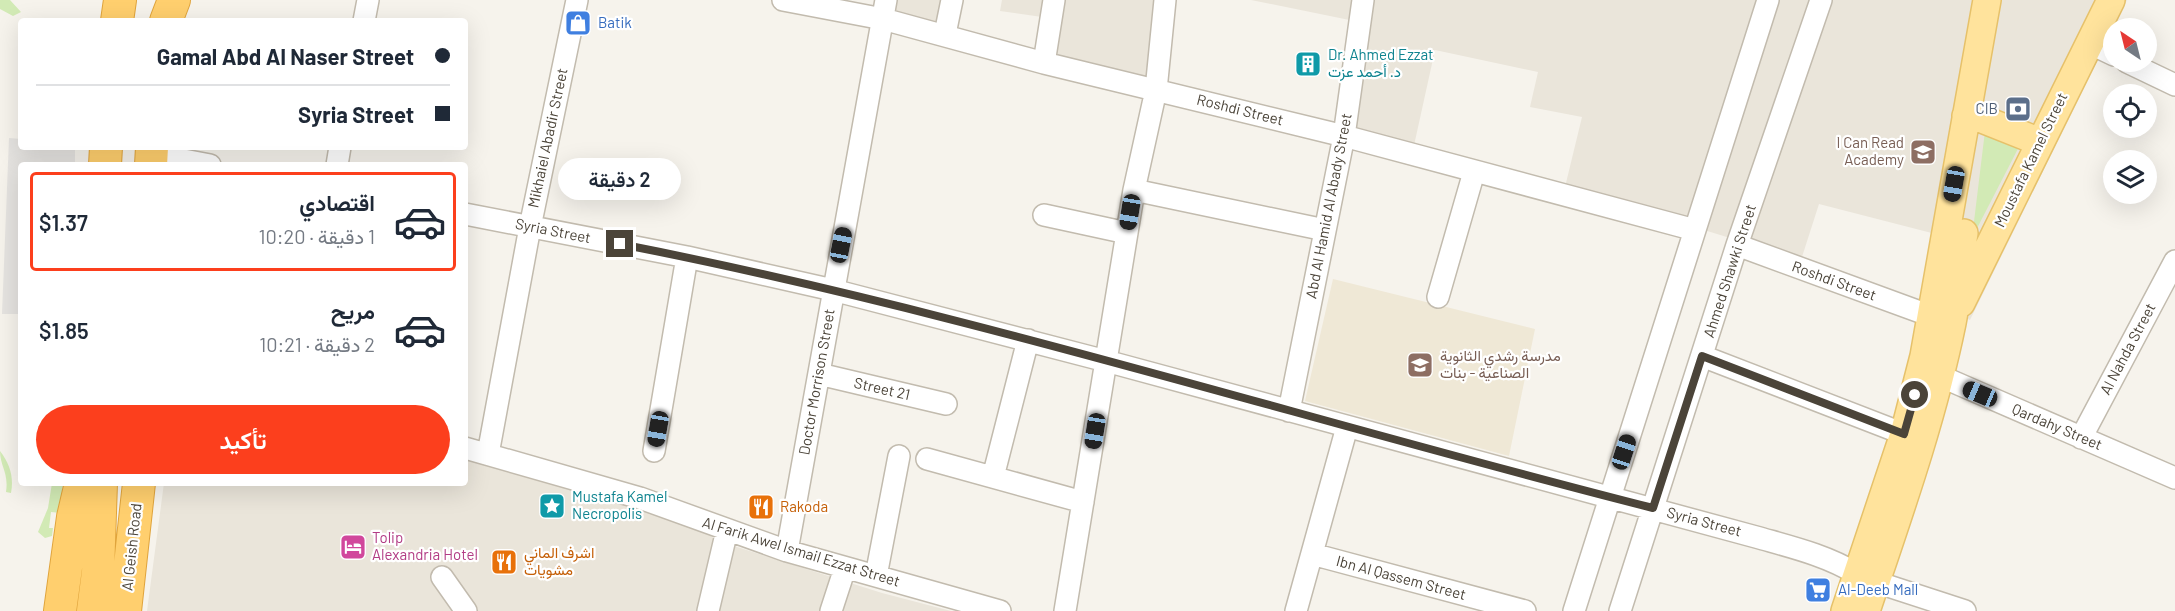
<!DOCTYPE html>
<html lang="ar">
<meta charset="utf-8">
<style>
body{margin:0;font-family:Barlow,Vazirmatn,sans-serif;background:#f2f2f3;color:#1f2937;direction:rtl;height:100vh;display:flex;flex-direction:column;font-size:22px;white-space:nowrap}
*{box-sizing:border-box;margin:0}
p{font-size:20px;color:#747a83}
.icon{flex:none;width:33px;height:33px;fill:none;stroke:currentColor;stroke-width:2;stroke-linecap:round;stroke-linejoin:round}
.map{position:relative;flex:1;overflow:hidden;direction:ltr}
.sheet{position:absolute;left:18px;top:162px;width:450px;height:324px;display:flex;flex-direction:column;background:#fff;border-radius:6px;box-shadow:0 6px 24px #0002;direction:rtl}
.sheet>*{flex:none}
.guide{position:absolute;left:18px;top:18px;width:450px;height:132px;border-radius:6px;box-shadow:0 6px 24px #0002;direction:rtl;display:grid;align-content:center;height:132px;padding:0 18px;background:#fff}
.needle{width:39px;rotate:325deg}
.tools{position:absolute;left:2103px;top:18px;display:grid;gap:12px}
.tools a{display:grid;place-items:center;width:54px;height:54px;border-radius:50%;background:#fff;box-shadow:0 6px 24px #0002;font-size:30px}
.end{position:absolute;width:27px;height:27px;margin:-14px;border:8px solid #4b4439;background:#fff;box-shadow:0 0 0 3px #fff}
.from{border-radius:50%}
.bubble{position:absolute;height:42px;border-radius:21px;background:#fff;box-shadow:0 6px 24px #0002;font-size:20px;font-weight:600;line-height:42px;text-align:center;direction:rtl}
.car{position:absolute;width:18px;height:36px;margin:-18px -9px;border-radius:8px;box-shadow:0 0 4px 2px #0007;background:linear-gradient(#222 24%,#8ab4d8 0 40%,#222 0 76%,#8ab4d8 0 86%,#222 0)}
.guide b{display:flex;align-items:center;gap:21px;height:57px;font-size:22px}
.guide b+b{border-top:2px solid #e0e1e3}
.guide i{width:15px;height:15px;background:#1f2937}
ul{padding:10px 0 0;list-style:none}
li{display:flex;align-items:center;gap:18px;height:99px;margin:0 12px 9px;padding:0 6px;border:3px solid transparent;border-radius:6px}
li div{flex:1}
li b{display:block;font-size:22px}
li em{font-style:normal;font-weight:600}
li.active{border-color:#fc3f1d}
li>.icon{width:54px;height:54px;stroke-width:1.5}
.primary-button{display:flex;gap:12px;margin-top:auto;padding:12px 18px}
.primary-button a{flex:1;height:69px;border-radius:36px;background:#fc3f1d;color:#fff;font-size:24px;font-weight:600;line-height:69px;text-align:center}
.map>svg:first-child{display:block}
.residential{fill:#eae5da}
.education{fill:#efe8d6}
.green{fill:#d2eab5}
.parking{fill:#e5e3e0}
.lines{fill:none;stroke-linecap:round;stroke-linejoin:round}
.minor-casing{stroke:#c2bbae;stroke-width:24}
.major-casing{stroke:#e6c16a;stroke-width:30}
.highway-casing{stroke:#e0a43c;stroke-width:34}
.minor{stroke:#fff;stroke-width:21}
.major{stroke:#ffe39c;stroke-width:27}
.highway{stroke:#ffcf6e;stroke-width:32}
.route{stroke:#4b4439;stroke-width:8}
.labels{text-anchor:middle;stroke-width:4.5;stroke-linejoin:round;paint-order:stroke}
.shop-label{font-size:15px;fill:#366cbe;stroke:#fff;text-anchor:start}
.culture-label{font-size:15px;fill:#0d838f;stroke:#fff;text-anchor:start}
.service-label{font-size:15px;fill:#4e5e75;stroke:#fff;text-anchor:end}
.street-label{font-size:15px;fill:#4b4439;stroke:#fff}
.education-label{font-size:15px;fill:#785e54;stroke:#fff;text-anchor:end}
.food-label{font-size:15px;fill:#c56008;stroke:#fff;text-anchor:start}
.hotel-label{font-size:15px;fill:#b23c85;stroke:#fff;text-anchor:start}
</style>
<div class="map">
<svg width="2175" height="611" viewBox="0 0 2175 611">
<rect width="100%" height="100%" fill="#f6f3ec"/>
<path class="residential" d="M890 0H949L942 28 888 13Z
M1002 0H1172L1160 88 1049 62 1056 19 1000 11Z
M1251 0H2127L1970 320 1943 308 1955 239 1819 204 1801 260 1565 187 1582 117 1530 107 1538 72 1435 50 1413 150 1348 136 1369 24Z
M465 455 692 523 718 541 882 593 951 611H147L164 483H465Z"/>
<path class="education" d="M1333 279 1535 329 1509 456 1305 401Z"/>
<path class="green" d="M0 0H10L21 12 13 16 0 9Z
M1985 131 2023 139 1972 238Z
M0 451C10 464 14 477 11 493L6 492C9 473 0 466 0 451Z
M52 483H63L61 513 51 512 49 528H53L52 536 45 538 38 532 48 508Z"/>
<path class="parking" d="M9 138 21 139V147H75V165H21V314H2Z"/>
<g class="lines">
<defs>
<path id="minor" d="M783 0 883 19 1044 63 1344 136 1695 230
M364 21 368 0
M945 34 952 0
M2089 43 2114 55
M2127 62 2175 85
M1044 63 1054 0
M152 154 210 165
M337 165 340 147
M1134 190 1325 230
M465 214 687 257 833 290 1106 361 1756 537C1791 547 1826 555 1857 574
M1044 215 1127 233
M1737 245 1931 316
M1438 297 1474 172
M1702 356 1904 434
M819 374 946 404
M1940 376 2175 478
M1289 411 1344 136 1363 0
M2081 438 2175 261
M465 448 640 498 787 551 1000 611
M654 451 687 257
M488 454 530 227 577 0
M927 459 1083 502
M993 477 1028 340
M787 551 886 0
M1312 554 1525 611
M876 576 899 456
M442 577 466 611
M1876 582 1965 611
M708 611 727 530
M831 611 845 568
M1065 611 1134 190 1156 90 1165 0
M1296 611 1347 427
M1574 611 1768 0
M1620 611 1737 245 1821 0"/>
<path id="major" d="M1966 116 1982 119 2040 142
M1961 303 2111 0
M1845 611 1904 434 1924 356 1987 0
M1866 611C1898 516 1932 421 1952 323 1958 293 1959 263 1964 233"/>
<path id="highway" d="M117 21 120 0
M166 21 174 0
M105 165 106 147
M151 165 152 147
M60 611 73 517 81 483
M93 611 98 572 101 483
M125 611 139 483"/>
</defs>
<use href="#minor" class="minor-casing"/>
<use href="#major" class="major-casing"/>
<use href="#highway" class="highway-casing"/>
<use href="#minor" class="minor"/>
<use href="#major" class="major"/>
<use href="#highway" class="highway"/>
</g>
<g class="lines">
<path class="route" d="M620 244C969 312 1308 421 1653 508L1702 356 1904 434 1915 395"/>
</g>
<defs>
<symbol id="shop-square" viewBox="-11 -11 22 22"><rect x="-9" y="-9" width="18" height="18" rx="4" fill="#3f7fe0" stroke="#fff"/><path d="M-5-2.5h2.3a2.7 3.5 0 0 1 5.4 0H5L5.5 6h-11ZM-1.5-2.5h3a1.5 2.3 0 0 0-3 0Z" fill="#fff"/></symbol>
<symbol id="building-square" viewBox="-11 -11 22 22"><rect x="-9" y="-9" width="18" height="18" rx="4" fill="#0f9aa8" stroke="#fff"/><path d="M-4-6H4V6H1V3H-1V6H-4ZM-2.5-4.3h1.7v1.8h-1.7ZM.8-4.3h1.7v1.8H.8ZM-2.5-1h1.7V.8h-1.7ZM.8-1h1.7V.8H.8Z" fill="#fff"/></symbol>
<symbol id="bank-square" viewBox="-11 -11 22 22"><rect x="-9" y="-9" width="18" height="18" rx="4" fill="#5c6f8a" stroke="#fff"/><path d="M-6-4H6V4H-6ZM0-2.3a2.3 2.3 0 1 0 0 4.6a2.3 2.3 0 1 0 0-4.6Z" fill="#fff"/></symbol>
<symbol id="school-square" viewBox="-11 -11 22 22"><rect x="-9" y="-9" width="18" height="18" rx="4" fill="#8d6e63" stroke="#fff"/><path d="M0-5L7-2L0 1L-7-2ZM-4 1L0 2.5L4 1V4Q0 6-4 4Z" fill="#fff"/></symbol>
<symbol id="sight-square" viewBox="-11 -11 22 22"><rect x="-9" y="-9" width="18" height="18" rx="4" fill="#0f9aa8" stroke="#fff"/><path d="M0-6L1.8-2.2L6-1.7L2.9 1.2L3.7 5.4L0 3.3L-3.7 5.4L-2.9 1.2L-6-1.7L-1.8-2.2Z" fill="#fff"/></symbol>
<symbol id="restaurant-square" viewBox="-11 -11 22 22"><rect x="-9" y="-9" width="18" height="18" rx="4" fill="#e8710a" stroke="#fff"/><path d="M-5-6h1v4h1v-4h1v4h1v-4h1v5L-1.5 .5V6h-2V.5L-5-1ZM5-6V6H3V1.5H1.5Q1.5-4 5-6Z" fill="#fff"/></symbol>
<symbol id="hotel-square" viewBox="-11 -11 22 22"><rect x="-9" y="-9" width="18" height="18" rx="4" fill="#d1479c" stroke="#fff"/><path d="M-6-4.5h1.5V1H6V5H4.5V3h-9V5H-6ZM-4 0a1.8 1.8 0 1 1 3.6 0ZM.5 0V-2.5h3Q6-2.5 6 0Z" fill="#fff"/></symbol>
<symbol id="supermarket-square" viewBox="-11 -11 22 22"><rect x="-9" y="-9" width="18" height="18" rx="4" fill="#3f7fe0" stroke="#fff"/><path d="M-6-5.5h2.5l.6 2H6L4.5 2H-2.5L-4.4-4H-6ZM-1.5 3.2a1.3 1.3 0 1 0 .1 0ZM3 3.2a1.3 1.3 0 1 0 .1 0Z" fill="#fff"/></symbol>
</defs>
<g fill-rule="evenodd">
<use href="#shop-square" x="563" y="8" width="30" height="30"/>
<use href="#building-square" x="1293" y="49" width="30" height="30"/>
<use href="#bank-square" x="2003" y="94" width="30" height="30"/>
<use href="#school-square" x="1908" y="137" width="30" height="30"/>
<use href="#school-square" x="1405" y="350" width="30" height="30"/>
<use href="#sight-square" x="537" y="491" width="30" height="30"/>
<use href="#restaurant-square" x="746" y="492" width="30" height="30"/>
<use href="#hotel-square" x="338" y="532" width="30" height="30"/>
<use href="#restaurant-square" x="489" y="547" width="30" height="30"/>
<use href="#supermarket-square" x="1803" y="575" width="30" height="30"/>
</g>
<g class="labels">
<g class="shop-label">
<text x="598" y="28">Batik</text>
<text x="1838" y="595">Al-Deeb Mall</text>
</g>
<g class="culture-label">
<text x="1328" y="60">Dr. Ahmed Ezzat<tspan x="1328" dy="17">د. أحمد عزت</tspan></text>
<text x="572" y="502">Mustafa Kamel<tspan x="572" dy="17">Necropolis</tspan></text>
</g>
<g class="service-label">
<text x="1998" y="114">CIB</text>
</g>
<g class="street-label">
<text transform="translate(1240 110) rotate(14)" y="5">Roshdi Street</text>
<text transform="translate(548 138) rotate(-78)" y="5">Mikhaiel Abadir Street</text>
<text transform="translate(2031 160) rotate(-64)" y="5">Moustafa Kamel Street</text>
<text transform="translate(1329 206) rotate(-79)" y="5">Abd Al Hamid Al Abady Street</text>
<text transform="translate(553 231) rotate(11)" y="5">Syria Street</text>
<text transform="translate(1730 271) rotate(-72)" y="5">Ahmed Shawki Street</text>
<text transform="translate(1834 281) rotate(20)" y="5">Roshdi Street</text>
<text transform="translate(2128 349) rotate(-62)" y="5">Al Nahda Street</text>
<text transform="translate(817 382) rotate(-80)" y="5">Doctor Morrison Street</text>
<text transform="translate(882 389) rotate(13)" y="5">Street 21</text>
<text transform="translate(2057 427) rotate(23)" y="5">Qardahy Street</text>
<text transform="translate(1704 522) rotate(15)" y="5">Syria Street</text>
<text transform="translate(132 547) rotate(-84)" y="5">Al Geish Road</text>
<text transform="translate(801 552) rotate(17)" y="5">Al Farik Awel Ismail Ezzat Street</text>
<text transform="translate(1401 578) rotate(15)" y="5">Ibn Al Qassem Street</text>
</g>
<g class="education-label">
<text x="1904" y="148">I Can Read<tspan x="1904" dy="17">Academy</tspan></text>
<text x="1440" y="361" text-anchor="start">مدرسة رشدي الثانوية<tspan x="1440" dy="17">الصناعية - بنات</tspan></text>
</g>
<g class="food-label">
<text x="780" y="512">Rakoda</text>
<text x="524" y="558">اشرف الماني<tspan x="524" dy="17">مشويات</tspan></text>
</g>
<g class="hotel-label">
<text x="372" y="543">Tolip<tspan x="372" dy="17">Alexandria Hotel</tspan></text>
</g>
</g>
</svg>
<div class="tools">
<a><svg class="needle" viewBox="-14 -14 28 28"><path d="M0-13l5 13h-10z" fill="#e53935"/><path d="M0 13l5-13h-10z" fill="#747a83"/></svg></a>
<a><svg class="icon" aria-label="locate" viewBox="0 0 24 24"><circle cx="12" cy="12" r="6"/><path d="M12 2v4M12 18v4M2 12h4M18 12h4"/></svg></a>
<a><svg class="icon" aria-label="layers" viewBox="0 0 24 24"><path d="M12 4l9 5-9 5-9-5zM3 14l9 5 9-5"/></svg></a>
</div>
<i class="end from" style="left:1915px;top:395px"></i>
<i class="end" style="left:620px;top:244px"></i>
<div class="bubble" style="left:558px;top:158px;width:123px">2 دقيقة</div>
<i class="car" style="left:1954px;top:184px;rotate:190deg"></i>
<i class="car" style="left:1130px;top:212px;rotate:189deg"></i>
<i class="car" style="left:841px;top:245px;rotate:11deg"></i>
<i class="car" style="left:1980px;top:394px;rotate:293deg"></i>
<i class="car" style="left:658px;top:429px;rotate:190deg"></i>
<i class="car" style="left:1095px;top:431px;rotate:189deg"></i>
<i class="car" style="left:1624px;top:452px;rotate:18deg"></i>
<div class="guide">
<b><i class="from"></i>Gamal Abd Al Naser Street</b>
<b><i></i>Syria Street</b>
</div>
<section class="sheet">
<ul>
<li class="active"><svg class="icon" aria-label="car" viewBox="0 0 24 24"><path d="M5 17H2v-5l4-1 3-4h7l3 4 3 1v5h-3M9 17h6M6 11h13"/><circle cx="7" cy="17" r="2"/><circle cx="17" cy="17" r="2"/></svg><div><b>اقتصادي</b><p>1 دقيقة · 10:20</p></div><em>$1.37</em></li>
<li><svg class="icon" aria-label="car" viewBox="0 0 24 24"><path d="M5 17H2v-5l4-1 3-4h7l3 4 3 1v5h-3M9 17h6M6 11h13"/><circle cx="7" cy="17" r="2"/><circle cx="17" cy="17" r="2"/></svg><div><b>مريح</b><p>2 دقيقة · 10:21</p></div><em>$1.85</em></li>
</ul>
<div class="primary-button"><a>تأكيد</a></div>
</section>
</div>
